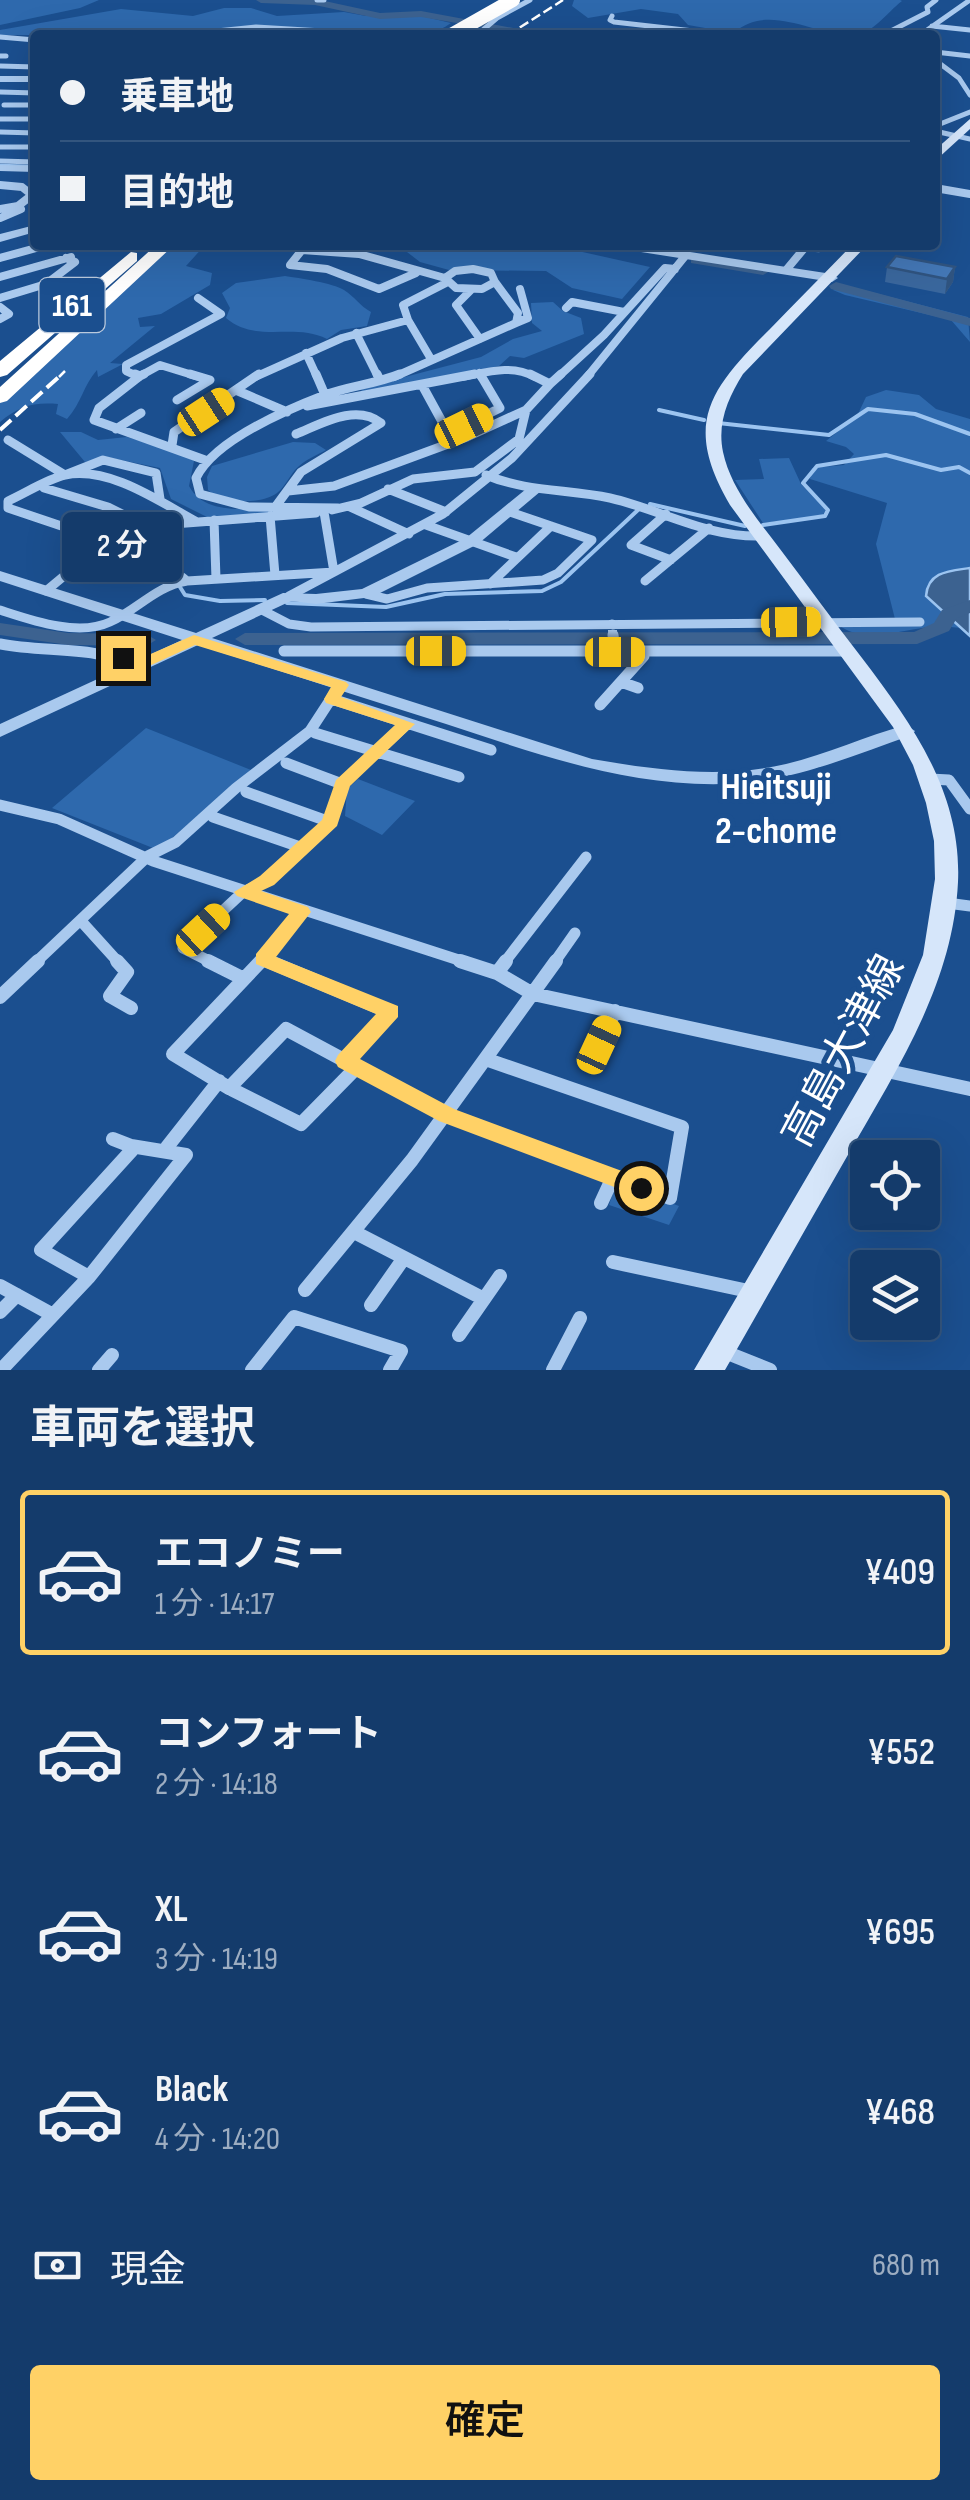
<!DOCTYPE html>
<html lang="ja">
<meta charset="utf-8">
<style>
body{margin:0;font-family:"Sofia Sans Condensed","Noto Sans JP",sans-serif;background:#1d4271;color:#f1f3f6;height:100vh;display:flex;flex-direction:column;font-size:38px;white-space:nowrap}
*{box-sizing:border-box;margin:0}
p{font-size:32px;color:#9dadc1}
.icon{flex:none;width:55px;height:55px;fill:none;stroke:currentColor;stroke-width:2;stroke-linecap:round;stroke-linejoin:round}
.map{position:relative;height:1370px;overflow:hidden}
.sheet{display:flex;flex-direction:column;background:#143b6b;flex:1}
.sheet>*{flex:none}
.top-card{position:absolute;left:30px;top:30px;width:910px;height:220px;border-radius:10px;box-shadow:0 10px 40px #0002,0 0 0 2px #33557e;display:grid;align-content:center;height:220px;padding:0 30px;background:#143b6b}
.controls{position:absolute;left:850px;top:1140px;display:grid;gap:20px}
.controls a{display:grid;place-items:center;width:90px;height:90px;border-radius:10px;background:#143b6b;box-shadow:0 10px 40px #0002,0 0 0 2px #33557e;font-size:50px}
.end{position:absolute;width:45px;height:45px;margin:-22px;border:12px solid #ffd166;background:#111;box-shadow:0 0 0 5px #111}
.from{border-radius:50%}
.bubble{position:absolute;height:70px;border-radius:10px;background:#143b6b;box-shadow:0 10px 40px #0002,0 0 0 2px #33557e;font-size:32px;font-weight:600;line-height:70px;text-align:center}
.car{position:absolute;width:30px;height:60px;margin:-30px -15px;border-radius:12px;box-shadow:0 0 8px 2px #0007;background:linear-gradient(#f5c518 24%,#345 0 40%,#f5c518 0 76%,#345 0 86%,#f5c518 0)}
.top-card b{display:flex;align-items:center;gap:35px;height:95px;font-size:38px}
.top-card b+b{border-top:2px solid #33557e}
.top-card i{width:25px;height:25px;background:#f1f3f6}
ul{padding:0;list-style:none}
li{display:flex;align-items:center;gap:30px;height:165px;margin:0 20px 15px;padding:0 10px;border:5px solid transparent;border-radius:10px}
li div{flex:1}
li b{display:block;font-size:38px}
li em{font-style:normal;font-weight:600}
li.active{border-color:#ffd166}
li>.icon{width:90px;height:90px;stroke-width:1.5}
h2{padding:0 30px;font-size:45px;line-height:120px}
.pay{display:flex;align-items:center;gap:25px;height:110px;padding:0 30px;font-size:38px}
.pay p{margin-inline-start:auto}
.cta{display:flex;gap:20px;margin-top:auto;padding:20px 30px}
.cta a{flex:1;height:115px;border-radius:10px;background:#ffd166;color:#111;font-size:40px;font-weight:600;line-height:115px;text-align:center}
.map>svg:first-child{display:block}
.green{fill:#2e69ad}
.water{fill:#3c6290;stroke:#9cc4f0;stroke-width:2.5}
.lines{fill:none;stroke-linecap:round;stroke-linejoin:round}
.stream-far1{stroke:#9cc4f0;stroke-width:2.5}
.stream{stroke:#9cc4f0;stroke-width:4}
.river{fill:#3c6290;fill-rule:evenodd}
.minor-far4{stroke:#a9c9ee;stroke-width:5}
.minor-far3{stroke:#a9c9ee;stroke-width:8}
.minor-far2{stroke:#a9c9ee;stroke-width:9}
.minor-far1{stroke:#a9c9ee;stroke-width:11}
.minor{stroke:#a9c9ee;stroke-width:14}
.tertiary{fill:#a9c9ee;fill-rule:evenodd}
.secondary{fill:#d6e6fa;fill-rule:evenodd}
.motorway{fill:#fff;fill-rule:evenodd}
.rail-far1{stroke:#fff;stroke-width:2.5;stroke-dasharray:10 4;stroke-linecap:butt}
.rail{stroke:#fff;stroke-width:4;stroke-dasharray:15 6;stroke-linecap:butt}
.motorway-bridge{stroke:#fff;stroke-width:14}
.wall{fill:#3a679d}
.shaded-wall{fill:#305480}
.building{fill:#4478b7;stroke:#305480;stroke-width:2.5}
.route{fill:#ffd166}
.labels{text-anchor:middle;stroke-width:10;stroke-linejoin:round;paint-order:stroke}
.shield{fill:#1b4f8f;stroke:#bbcadd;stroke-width:2.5}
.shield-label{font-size:32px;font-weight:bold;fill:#fff}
.neighbourhood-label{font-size:38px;font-weight:bold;fill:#fff;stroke:#1b4f8f}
.near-street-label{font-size:42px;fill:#fff;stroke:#1b4f8f}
</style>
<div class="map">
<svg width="970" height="1370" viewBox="0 0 970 1370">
<rect width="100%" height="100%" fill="#1b4f8f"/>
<path class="green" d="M0 0H99L80 8 0 25Z
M574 0H900L902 1C886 13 873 35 851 35 814 35 767 2 734 33L688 25 678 14 641 9 588 18 572 6Z
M224 8H251L277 16 344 12 366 16 417 15 451 23C401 61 275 9 219 35H0V30L121 9 193 16Z
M173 245H205L186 266 212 273 210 285 161 314 138 318 140 327 155 326 110 363 123 364 98 377 97 370C83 386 82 402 67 419L56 414 58 404C33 402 19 406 0 422V401Z
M329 245H551L650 267 622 299 572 288 546 271 449 270 420 262 407 252Z
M285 276C299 278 333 283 344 290 354 296 360 306 371 312L367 326 341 330 327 339C294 322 256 344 226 318L230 308 222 293 236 283Z
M840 284 968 317 970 342 951 320 845 295 833 290Z
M553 302 563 311 581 318 584 334 524 358 510 356 499 366 366 393 359 389 481 357 513 339 542 331 532 323 531 303Z
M886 390 919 395 936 409 970 419V629C959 628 947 626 937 626 909 628 862 645 839 625L895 619 876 544 887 503 810 479 812 468 844 465 854 454 846 447 826 441 857 416 866 397Z
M60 432H81L98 440 127 437 185 454 194 461 189 486C210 525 273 500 307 512L207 517 171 499 160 468 106 457 85 462Z
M293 442 315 443 326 450C317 455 305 460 298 467 290 474 286 486 277 493 261 505 222 504 208 490L207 477 212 466Z
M789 458 801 484 826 510 822 516 763 523 735 480 764 479 759 459Z
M146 728 251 770 158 850 52 808Z
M358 779 415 801 382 835 345 816 347 789Z
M616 1183 679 1206 669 1225 609 1205Z"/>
<path class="water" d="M970 568V636L926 596C928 571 950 571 970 568Z"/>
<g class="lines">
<path class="stream-far1" d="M0 165 35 166"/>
<path class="stream" d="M659 410 704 420
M718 423 829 435 868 409 915 414 970 434
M650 504 745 526
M763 525 825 516 828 510 803 483 817 466 886 455 941 470 959 467 970 473
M89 539 106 558 148 568
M180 587 185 595 220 601 265 600
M287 603 386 607 445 594 542 591 561 582 639 509"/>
<path class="river" d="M256 0H320L380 13 421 11 551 35H528L421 17 380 19 315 5 261 3Z
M696 256 763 267 770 271 763 275 691 263V257Z
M836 282 970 318V326L831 289 829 286Z
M970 600V613L957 618 949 631 917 644 245 645 235 639 245 633 914 632 934 623 942 610Z
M0 623 68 633 146 634 156 640 146 646 68 645 0 635Z"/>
<path class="minor-far4" d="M317 0H324
M612 16 610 20 614 22 729 35
M932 26 970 30
M177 35 256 27 389 35
M477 35 497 18 530 0
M883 35 928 12 927 7 936 0
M920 35 970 0
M0 37 35 40
M935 52 970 56
M0 56H6
M935 60 959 78 970 95
M0 66 35 67
M0 92 35 93
M4 105H35
M0 119H35
M935 126 970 112
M935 131 970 139
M0 132 35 133
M0 147H35
M0 161 35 162"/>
<path class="minor-far3" d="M0 185 22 187 32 195 18 206 0 209
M935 188 970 194
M0 218 21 209 18 206
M0 258 47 245
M473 269 491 273 495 282 482 289 456 288 445 278 455 271Z
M787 269 807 245
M416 273 379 289 327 269 290 265 302 250 359 254 445 278
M0 277 71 257
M471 290 456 305 480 339
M0 298 46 284 75 262 66 258
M0 307 9 314 0 319
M566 308 572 302 624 312
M408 320 431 359
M516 323 528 318 520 289
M356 333 378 377
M306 353 317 377
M479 373 481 377
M140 376 160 365 199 377
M139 377 126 371V365L221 314 198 298
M255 377 342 338 408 320 403 305 446 283
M394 377 516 323 518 313 495 282
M462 377C488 372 511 364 535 377
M558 377 604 335 665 268 675 269
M587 377 686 255 657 245"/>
<path class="minor-far2" d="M135 374 140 376 99 408 94 420 205 460
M316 374 325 395
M377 374 380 380
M140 376 144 374
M550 384 561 374
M422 385 445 427 464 426 500 408 480 374
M238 391 287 412
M177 400 210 380 190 374
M307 406 475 374
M116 429 141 413
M8 440 65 475 103 460 156 473 160 499
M172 445 174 432 259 374
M486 475C526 492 568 489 610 498 662 510 707 538 762 536
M44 488 108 507 144 525H160
M388 489 446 512
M288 491 334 486 467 437 526 410 550 384 530 374
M276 506 301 472 381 423C356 403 321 424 296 434
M350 507 409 534
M338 508 249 507 200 494 196 478C214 441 286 410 325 395 349 386 376 384 400 374
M332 510 361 503 413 479 475 472 519 439 526 410
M666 514 631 545 671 560
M270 516 275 575
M214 520 216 579
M197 522C160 502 110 466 65 475 47 479 26 493 8 501V508L94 537C116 572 158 554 187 581L334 572 324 512
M426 525 516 557
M155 565 160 525 316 513
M645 581 709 528
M490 584 551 526
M46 591 82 561
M366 594 387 599 427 588 543 580 558 573 592 540 510 512
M289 596 443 514 512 458 590 374
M260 609 289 624 311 627 920 622
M0 610C31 620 78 637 110 622 137 610 156 586 187 581
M612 624 613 637"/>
<path class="minor-far1" d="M613 635 615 651
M0 644C44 653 97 645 136 667
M284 651H846
M621 682 638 688
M332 699 491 750
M600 705 644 656V651
M315 733 459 777
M286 763 342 784
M930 779 949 780 970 809
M246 792 330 822
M0 805 59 819 153 861 468 963
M213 817 303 848
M947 903 970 906
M81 921 119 963
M263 959 274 963
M35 963 148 856 176 842 236 788 310 731 340 685
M213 963 183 948 243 892 267 881 330 822 342 784 407 724
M259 963 301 911
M504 963 586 857
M554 963 575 933"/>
<path class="minor" d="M117 961 127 972 110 996 131 1008
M208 961 242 978
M261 961 173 1054 229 1088 286 1029 446 1115 670 1198 682 1127 488 1060
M268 961 390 1012 346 1061
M460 961 497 973 533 994 970 1089
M497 973 506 961
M0 997 38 961
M599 1045 615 1011
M229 1088 301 1124 357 1067
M167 1147 219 1081
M601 1203 613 1177
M356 1233 484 1299
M613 1262 753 1292
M89 1277 41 1250 132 1150
M0 1286 53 1315
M305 1290 412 1160 556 961
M371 1305 404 1258
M0 1312 17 1295
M459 1335 500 1276
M725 1352 770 1370
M1 1370 89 1277 186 1155 131 1146 113 1139
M99 1370 112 1355
M252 1370 294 1317 401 1351 390 1370
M553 1370 580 1318"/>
<path class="tertiary" d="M0 76H35V82H0Z
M0 165 35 166V172L0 171Z
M35 225V232L0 242V234Z
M616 245H645L832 274 838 278 832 282 622 249Z
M536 484 541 485 543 488 541 491 478 544 372 597 316 604 291 601 212 638 592 759C656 770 722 779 786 764 827 754 866 736 906 725L915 731 912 735C857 754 802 778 744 783 639 791 543 756 446 724 363 698 281 671 198 645L0 737V724L182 640 0 581V571L196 633 283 593 316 594 362 589 466 538 531 485Z"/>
<path class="secondary" d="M970 119V129L935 161V150Z
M852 245H867L743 374C728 398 717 423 723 452 731 489 758 520 780 549 808 586 834 622 862 658 913 725 962 794 958 882 953 986 895 1072 845 1160 805 1230 765 1300 725 1370H694L893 1030 923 955 935 879 934 841 926 803 913 765 893 727 730 505C682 423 710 389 770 329 797 301 825 273 852 245Z"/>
<path class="motorway" d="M156 245H174L7 401 0 403V387Z
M131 252 137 253V261L7 375 0 377V361Z"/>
<path class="rail-far1" d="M508 35 563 0
M59 377 65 371"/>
<path class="rail" d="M0 430 62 374"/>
<path class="motorway-bridge" d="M451 35 513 0"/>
</g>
<path class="wall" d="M812 245H826L819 253 812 251Z
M896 256 955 267 953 282 945 294 885 282 887 267Z"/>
<path class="shaded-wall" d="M955 267 953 282 945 294 947 279Z"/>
<path class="building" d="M896 256 955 267 947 279 887 267Z"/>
<path class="route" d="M194 635 346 682 349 685 341 697 415 724 350 786 337 826 274 885 261 891 308 907 311 912 276 957 398 1006V1017L360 1059 454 1109 649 1181 652 1188 649 1194H633L439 1121 338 1067 335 1061 338 1055 376 1014 256 964V954L289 914 237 896 234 892 260 876 322 820 336 780 395 725 326 703 324 699 331 687 195 645 136 672 115 658 123 654 137 660Z"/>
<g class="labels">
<rect class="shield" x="39.5" y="278" width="65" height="54" rx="8"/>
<g class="shield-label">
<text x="72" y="316">161</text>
</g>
<g class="neighbourhood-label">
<text x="776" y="799">Hieitsuji<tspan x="776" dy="44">2-chome</tspan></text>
</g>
<g class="near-street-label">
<text transform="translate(842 1050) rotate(-62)" y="15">高島大津線</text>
</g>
</g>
</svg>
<div class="controls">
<a><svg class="icon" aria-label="locate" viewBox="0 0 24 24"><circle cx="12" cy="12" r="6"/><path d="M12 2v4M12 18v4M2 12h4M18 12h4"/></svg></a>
<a><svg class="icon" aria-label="layers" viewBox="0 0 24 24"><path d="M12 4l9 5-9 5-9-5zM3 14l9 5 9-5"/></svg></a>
</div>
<i class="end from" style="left:641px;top:1188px"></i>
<i class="end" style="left:123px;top:658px"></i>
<div class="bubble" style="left:62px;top:512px;width:120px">2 分</div>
<i class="car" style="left:206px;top:412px;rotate:57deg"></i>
<i class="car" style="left:464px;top:426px;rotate:64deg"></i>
<i class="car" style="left:791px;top:622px;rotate:89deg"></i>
<i class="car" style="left:436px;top:651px;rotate:90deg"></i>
<i class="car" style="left:615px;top:652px;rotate:90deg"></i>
<i class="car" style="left:203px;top:930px;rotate:47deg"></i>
<i class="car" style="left:599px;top:1045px;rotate:25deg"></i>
<div class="top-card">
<b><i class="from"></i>乗車地</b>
<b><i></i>目的地</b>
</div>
</div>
<section class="sheet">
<h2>車両を選択</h2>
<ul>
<li class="active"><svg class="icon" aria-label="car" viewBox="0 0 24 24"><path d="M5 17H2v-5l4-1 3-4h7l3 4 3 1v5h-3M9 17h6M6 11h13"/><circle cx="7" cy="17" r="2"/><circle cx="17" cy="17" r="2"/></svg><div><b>エコノミー</b><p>1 分 · 14:17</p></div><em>¥409</em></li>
<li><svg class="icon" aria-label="car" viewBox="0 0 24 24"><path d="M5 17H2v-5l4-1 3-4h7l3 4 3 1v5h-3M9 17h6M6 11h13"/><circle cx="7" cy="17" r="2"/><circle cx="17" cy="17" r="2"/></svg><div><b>コンフォート</b><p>2 分 · 14:18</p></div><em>¥552</em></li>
<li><svg class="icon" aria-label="car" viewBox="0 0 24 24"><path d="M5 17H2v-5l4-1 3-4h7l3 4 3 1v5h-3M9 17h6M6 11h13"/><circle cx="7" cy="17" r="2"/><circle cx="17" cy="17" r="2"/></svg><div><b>XL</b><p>3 分 · 14:19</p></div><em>¥695</em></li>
<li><svg class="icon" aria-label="car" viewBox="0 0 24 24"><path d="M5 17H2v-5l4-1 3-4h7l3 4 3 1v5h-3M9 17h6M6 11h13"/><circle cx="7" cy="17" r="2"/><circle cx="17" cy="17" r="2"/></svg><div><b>Black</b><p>4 分 · 14:20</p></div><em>¥468</em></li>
</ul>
<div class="pay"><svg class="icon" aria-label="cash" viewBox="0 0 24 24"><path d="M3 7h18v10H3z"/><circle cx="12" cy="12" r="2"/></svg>現金<p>680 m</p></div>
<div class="cta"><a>確定</a></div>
</section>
